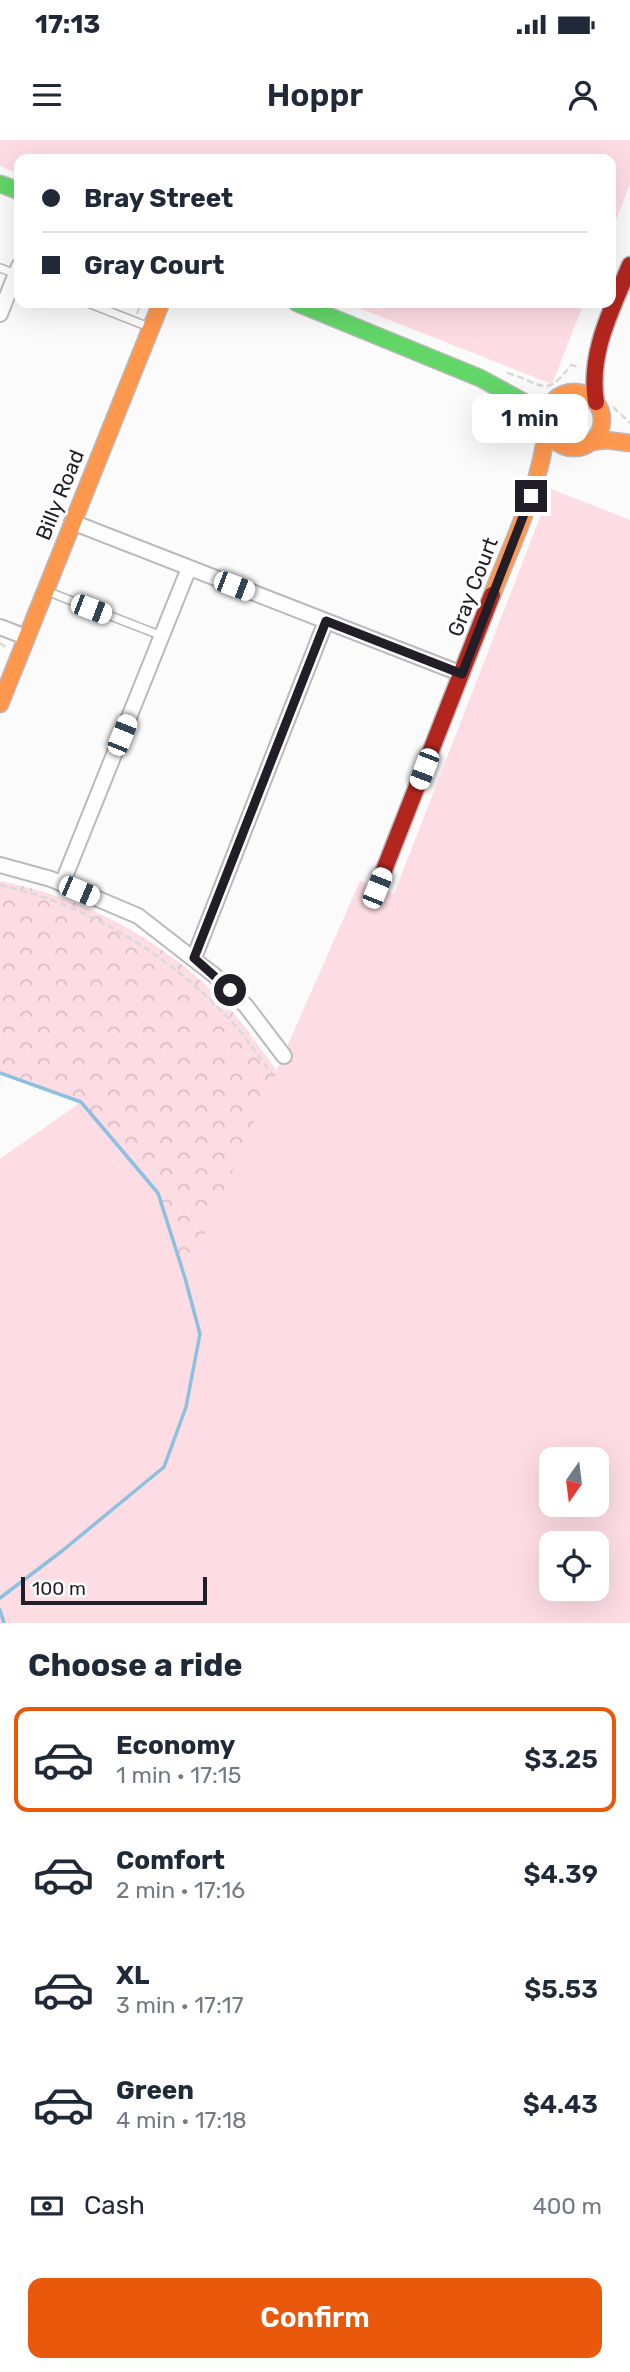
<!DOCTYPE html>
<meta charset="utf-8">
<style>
body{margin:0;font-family:Rubik,sans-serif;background:#f6f6f7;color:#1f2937;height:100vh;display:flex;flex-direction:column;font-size:26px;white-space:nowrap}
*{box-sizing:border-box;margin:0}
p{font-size:23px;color:#747a83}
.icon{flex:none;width:38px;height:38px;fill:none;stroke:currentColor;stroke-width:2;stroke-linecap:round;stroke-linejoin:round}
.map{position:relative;height:1483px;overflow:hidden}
.details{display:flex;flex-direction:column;background:#fff;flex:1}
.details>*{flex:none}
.hud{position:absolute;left:14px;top:14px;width:602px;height:154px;border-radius:14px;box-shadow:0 7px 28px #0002;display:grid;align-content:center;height:154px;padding:0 28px;background:#fff}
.needle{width:46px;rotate:194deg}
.buttons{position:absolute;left:539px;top:1307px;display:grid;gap:14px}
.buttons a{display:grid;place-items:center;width:70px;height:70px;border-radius:14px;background:#fff;box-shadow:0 7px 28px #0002;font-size:35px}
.scale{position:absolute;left:21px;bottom:18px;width:186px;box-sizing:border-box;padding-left:7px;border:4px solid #211e28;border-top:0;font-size:19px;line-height:24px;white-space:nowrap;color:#211e28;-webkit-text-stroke:5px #fff;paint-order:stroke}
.end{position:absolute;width:32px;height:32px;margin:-16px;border:9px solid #211e28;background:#fff;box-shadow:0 0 0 4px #fff}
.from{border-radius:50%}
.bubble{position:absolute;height:49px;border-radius:14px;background:#fff;box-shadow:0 7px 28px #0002;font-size:23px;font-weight:600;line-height:49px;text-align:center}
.car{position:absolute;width:21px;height:42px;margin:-21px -10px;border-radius:9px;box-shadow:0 0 5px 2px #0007;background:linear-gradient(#fff 24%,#345 0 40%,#fff 0 76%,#345 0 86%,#fff 0)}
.hud b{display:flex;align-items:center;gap:24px;height:66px;font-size:26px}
.hud b+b{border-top:2px solid #e0e1e3}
.hud i{width:18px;height:18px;background:#1f2937}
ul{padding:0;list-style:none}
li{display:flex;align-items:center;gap:21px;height:105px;margin:0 14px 10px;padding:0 14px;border:4px solid transparent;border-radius:14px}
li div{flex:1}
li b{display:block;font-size:26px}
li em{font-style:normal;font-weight:600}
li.active{border-color:#ea580c}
li>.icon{width:63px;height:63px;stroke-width:1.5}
h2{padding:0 28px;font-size:32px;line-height:84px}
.pay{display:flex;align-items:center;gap:18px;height:77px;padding:0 28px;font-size:26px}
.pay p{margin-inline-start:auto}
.button{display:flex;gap:14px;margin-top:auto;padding:14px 28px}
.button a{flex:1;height:80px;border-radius:14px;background:#ea580c;color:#fff;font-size:28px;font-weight:600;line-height:80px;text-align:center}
.status{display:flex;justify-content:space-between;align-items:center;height:49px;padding:0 35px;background:#fff;direction:ltr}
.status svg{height:19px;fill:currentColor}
header{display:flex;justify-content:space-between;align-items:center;height:91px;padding:0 28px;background:#fff;font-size:32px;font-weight:600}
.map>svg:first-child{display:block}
.green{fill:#fddde3;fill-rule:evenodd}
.park{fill:url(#park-crowns)}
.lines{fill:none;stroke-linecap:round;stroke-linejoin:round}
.stream{stroke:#8bc0e0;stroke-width:3.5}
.lane-casing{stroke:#bbb9be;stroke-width:10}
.street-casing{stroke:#bbb9be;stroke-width:18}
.fast-casing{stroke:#bbb9be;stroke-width:19}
.slow-casing{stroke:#bbb9be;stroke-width:19}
.jam-casing{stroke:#bbb9be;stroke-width:19}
.path{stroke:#d9d9d9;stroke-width:2.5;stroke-dasharray:7 3.5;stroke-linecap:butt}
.lane{stroke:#fefefe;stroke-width:7}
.street{stroke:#fefefe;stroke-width:14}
.fast{stroke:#63d668;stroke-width:16}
.slow{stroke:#ff974d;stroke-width:16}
.jam{stroke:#b3261e;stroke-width:16}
.route{stroke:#211e28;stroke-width:9}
.labels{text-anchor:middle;stroke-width:6;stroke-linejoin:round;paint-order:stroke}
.street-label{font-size:21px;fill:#211e28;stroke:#fff}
</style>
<div class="status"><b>17:13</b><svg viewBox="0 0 49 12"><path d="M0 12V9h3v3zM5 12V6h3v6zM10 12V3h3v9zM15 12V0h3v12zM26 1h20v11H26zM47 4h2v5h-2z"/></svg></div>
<header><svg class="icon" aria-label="menu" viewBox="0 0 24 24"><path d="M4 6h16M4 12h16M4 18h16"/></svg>Hoppr<svg class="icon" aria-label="person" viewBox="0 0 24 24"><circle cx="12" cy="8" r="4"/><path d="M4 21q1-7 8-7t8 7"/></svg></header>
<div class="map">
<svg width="630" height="1483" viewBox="0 0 630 1483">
<defs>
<pattern id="park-crowns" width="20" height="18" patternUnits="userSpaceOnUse" patternTransform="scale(1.75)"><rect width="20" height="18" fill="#fddde3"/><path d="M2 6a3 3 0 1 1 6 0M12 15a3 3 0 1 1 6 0" fill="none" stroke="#d9bdc3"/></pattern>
</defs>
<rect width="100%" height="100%" fill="#fbfbfb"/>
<path class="green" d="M0 0H630V44L611 93V19H19V34L0 26Z
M346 163H584L552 244Z
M551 349 630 380V1483H0V1019L81 962 158 1053 186 1136 360 741 394 754ZM551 1320H597V1365H551ZM551 1404H597V1449H551Z"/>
<path class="park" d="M0 741C87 758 167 802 228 867 246 887 261 909 277 931L185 1138 158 1053 82 962 0 933Z"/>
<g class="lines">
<path class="stream" d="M0 933 81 962 158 1053 185 1138 200 1194 186 1267 164 1327 62 1411 0 1458
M0 1470 4 1483"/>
<defs>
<path id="lane" d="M0 128 16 134
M88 163 149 187
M49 452 162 496"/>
<path id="street" d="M0 174 19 126
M72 382 462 534
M0 487 26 497
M0 725 51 739 138 776 214 835 246 866 284 916
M62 744 189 428
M194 818 326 481"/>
<path id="fast" d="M0 44 19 51
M297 163 480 238 524 262 546 282"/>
<path id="slow" d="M546 280a28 28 0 1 1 56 0a28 28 0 1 1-56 0Z
M591 302 606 300 630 303
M492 455C513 401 541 345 547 286
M0 564 161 163"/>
<path id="jam" d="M596 262C588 213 612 169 630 125
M377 748 492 455"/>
</defs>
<use href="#lane" class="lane-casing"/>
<use href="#street" class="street-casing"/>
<use href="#fast" class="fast-casing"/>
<use href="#slow" class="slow-casing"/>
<use href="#jam" class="jam-casing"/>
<path class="path" d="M137 174 141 163
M507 233C542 242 544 261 571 225L579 227
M613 267 630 283
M0 503 5 507
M0 745C90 765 171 816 233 883 247 899 259 917 272 934"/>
<use href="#lane" class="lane"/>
<use href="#street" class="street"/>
<use href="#fast" class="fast"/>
<use href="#slow" class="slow"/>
<use href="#jam" class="jam"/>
</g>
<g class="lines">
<path class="route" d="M230 850 194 818 326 481 462 534 531 356"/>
</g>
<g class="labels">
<g class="street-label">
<text transform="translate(60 355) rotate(-68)" y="7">Billy Road</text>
<text transform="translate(473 447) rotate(-69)" y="7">Gray Court</text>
</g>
</g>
</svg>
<div class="buttons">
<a><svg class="needle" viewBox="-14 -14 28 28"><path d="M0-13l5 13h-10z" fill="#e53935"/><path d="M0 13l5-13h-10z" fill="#747a83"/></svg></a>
<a><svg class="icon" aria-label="locate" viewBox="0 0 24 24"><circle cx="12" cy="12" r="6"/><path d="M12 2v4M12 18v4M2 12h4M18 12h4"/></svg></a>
</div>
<div class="scale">100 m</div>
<i class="end from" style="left:230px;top:850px"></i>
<i class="end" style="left:531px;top:356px"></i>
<div class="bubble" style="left:472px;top:254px;width:116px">1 min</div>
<i class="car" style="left:234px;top:446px;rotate:111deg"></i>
<i class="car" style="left:91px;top:469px;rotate:111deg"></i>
<i class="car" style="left:122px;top:595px;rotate:22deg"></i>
<i class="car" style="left:424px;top:629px;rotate:201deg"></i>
<i class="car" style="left:377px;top:748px;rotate:22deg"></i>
<i class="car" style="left:79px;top:751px;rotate:113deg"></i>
<div class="hud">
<b><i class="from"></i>Bray Street</b>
<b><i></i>Gray Court</b>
</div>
</div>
<section class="details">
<h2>Choose a ride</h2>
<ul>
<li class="active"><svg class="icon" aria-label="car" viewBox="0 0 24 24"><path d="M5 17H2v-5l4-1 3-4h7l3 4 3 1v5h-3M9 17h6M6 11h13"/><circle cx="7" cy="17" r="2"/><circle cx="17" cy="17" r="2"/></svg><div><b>Economy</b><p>1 min · 17:15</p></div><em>$3.25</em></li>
<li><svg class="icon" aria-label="car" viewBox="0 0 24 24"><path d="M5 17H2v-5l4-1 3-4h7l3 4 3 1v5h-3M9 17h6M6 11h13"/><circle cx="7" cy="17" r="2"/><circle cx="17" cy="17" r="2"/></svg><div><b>Comfort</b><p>2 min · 17:16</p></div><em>$4.39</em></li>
<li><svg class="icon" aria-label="car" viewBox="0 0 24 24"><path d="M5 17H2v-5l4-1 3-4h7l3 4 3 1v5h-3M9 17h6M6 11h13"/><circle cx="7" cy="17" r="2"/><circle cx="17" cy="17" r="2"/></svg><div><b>XL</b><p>3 min · 17:17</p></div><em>$5.53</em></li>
<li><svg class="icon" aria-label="car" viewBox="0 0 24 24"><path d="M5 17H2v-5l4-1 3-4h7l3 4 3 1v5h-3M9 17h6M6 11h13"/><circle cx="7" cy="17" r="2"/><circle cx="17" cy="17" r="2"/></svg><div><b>Green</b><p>4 min · 17:18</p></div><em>$4.43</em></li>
</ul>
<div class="pay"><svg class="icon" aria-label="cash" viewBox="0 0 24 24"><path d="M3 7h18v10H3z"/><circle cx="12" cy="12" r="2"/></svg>Cash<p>400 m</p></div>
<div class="button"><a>Confirm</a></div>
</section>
